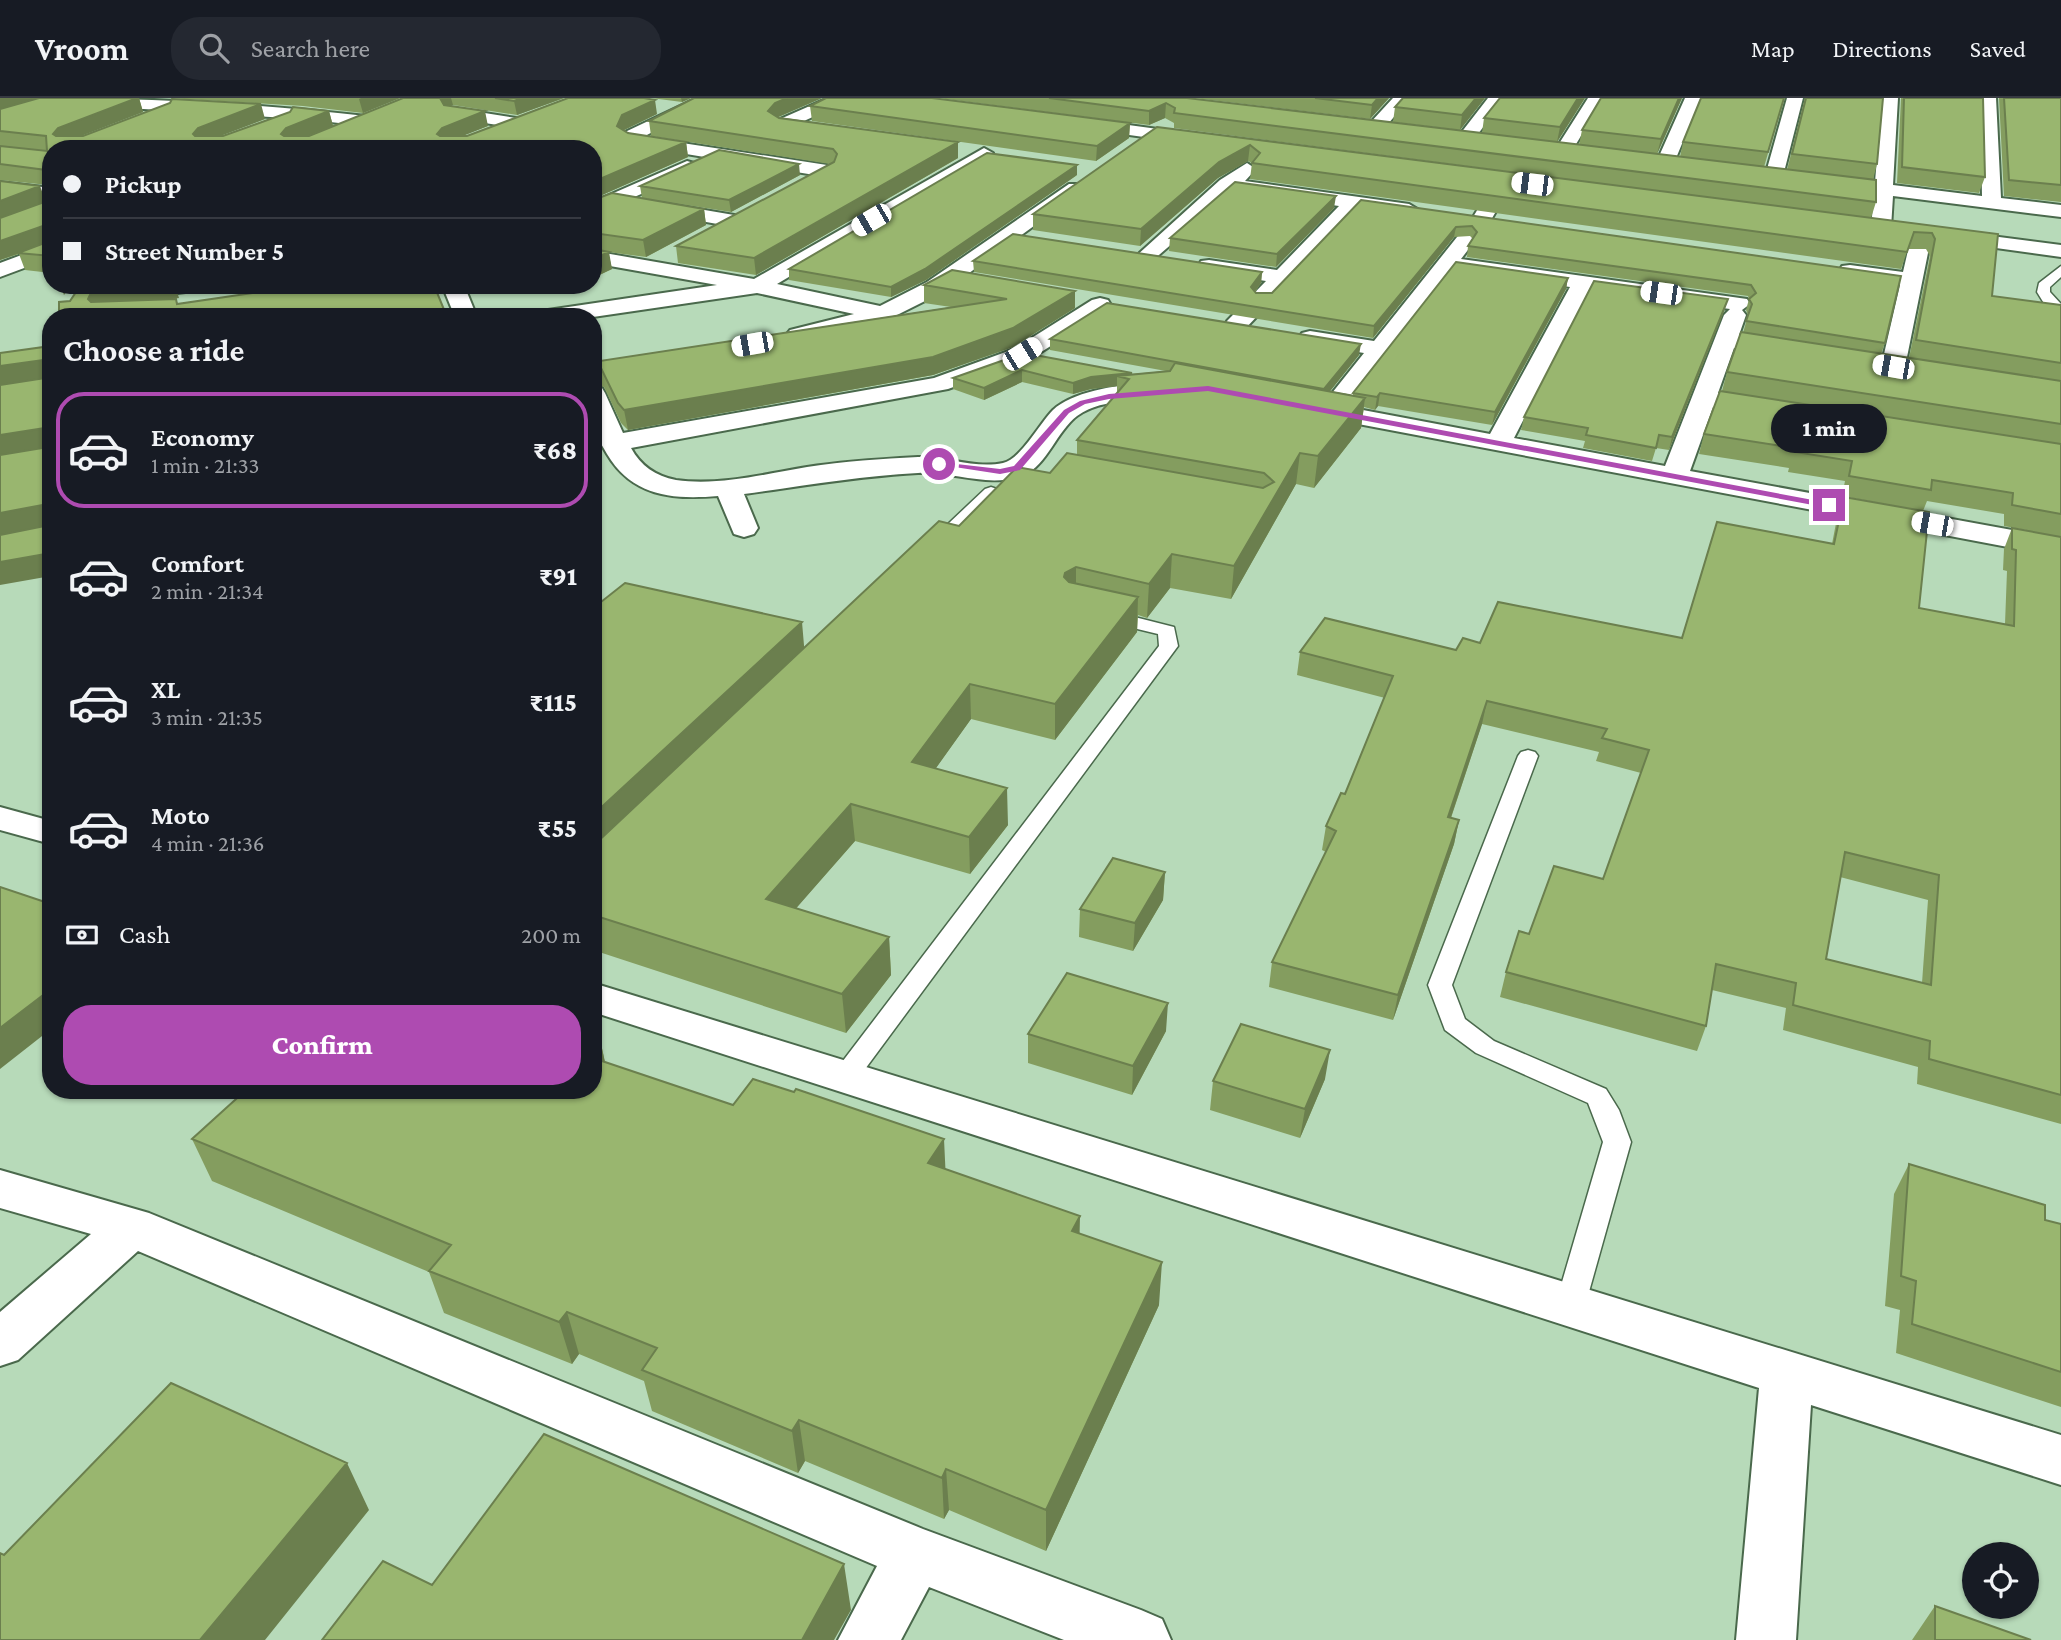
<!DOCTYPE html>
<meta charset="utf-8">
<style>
body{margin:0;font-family:"Crimson Pro",serif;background:#242831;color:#f1f3f6;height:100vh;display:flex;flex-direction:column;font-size:26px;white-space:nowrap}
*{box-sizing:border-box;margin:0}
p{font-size:23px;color:#9ea1a6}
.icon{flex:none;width:38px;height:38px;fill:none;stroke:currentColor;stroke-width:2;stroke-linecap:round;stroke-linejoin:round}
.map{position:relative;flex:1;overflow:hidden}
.drawer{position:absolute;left:42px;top:210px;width:560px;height:791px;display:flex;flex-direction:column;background:#171b24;border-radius:28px;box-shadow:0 2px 5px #0004}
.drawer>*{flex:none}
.top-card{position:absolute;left:42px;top:42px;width:560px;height:154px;border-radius:28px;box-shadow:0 2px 5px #0004;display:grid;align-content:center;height:154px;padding:0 21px;background:#171b24}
.tools{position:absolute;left:1962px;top:1444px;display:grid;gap:14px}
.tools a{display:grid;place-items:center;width:77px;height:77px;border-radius:50%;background:#171b24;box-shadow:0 2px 5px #0004;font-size:35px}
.end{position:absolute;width:32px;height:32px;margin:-16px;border:9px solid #ae4bb1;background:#fff;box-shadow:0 0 0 4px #fff}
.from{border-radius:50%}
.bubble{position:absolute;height:49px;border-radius:24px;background:#171b24;box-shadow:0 2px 5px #0004;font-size:23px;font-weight:800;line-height:49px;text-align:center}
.car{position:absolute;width:21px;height:42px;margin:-21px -10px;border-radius:9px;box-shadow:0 0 5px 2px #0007;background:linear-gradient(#fff 24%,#345 0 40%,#fff 0 76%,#345 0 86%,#fff 0)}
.top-card b{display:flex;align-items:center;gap:24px;height:66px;font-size:26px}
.top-card b+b{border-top:2px solid #363941}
.top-card i{width:18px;height:18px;background:#f1f3f6}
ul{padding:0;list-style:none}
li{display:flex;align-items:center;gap:21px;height:116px;margin:0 14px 10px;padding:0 7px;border:4px solid transparent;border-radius:28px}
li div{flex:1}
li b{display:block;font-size:26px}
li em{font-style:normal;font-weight:800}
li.selected{border-color:#ae4bb1}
li>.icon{width:63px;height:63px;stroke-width:1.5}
h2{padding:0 21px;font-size:32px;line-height:84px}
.pay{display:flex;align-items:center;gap:18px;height:77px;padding:0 21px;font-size:26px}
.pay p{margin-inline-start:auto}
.action{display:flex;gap:14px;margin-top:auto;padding:14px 21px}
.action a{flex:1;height:80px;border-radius:28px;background:#ae4bb1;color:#fff;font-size:28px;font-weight:800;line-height:80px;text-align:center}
header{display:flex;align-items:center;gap:42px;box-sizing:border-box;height:98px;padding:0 35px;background:#171b24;border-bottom:2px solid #363941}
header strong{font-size:33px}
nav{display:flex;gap:38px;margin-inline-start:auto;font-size:24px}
.search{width:490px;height:63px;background:#242831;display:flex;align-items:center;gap:18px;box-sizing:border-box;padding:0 24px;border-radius:28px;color:#9ea1a6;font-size:26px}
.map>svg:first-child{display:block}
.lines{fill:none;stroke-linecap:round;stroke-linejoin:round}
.lane-casing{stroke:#4a694c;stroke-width:3}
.street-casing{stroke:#4a694c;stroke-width:4}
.lane{fill:#fff;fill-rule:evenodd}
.street{fill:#fff;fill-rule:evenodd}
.wall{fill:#849d5f;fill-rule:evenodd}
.shaded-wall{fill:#6b7f4e}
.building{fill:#99b66f;stroke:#6b7f4e;stroke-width:2;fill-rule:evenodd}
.route{fill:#ae4bb1}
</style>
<header>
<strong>Vroom</strong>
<div class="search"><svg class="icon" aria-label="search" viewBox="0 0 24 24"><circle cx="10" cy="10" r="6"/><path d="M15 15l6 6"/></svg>Search here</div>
<nav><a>Map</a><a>Directions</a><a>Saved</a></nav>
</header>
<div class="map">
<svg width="2061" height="1542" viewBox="0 0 2061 1542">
<rect width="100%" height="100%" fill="#b7dab9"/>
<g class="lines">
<defs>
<path id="lane" d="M2061 168V179L2050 189V194L2061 206V216L2045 207 2037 194 2039 185Z
M181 187H219L213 191 166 197 160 193 161 190Z
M991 389 997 391 999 394 997 397 942 451H930L927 447 930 443 985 391Z
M1107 512 1174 529 1178 548 854 986 845 989 836 986 832 979 836 972 1159 548 1158 536 1100 522 1098 518Z
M1528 652 1535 654 1538 658 1452 887 1465 921 1494 943 1606 991 1619 1012 1631 1044 1585 1208 1581 1217 1570 1221 1559 1217 1555 1208 1603 1044 1588 1005 1476 955 1445 932 1428 887 1518 658 1521 654Z"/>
<path id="street" d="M48 0C154 0 260 6 366 18L375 23 366 28 303 21 63 6 0 25V15Z
M697 0H718L643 39 827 67 836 73 827 79 631 47 622 42 625 34Z
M828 0H850L848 3 751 47H739L736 43 739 39Z
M1393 0H1410L1382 33H1370L1367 29 1370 25Z
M1488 0H1505L1472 44H1460L1457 40Z
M1588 0H1604L1570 56H1558L1555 52Z
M1685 0H1701L1674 65 1671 69H1659L1656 65Z
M1787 0H1803L1783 78 1774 84 1765 78Z
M1882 0H1898L1893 87 1982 98 1980 0H1996L2001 100 2061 107V119L1893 98 1891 130 1888 134H1874L1871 130 1874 96 1824 90 1815 84 1824 78 1875 84Z
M453 10 516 20 525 25 516 30 447 19 445 15Z
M1077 20 1202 37 1211 42 1202 47 1071 29 1068 25Z
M984 50 993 55 990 59 777 186 880 208 927 184 1069 86H1083L1086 90 943 194 891 220 798 244 790 242 786 237 790 232 854 216 757 195 593 219H537L540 214 548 212 717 187 593 165V153L754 181Z
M687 63 694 65 696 69 694 73 593 117V104Z
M1247 65 1256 71 1245 83 1409 106 1419 112 1409 118 1359 111 1243 233H1227L1224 228 1227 223 1266 183 1201 173 1198 168 1201 163 1209 162 1277 172 1339 108 1233 93 1152 163H1138L1135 159 1220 82Z
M1505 76 1514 82 1491 122 1461 161 1747 201 1750 206 1742 212 1746 217 1739 237 1797 247 1801 252 1797 257 1789 259 1734 250 1718 295 1776 306 1780 311 1776 316 1767 319 1713 309 1690 373 2061 441V459L1300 315 1296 310 1300 305 1309 302 1324 305 1364 255 1302 245 1298 240 1302 235 1310 233 1374 243 1473 119 1498 78ZM1453 172 1570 189 1490 336 1347 309ZM1590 192 1730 211 1724 217 1665 368 1514 340Z
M0 84 51 90V102L0 96Z
M652 103 734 117 741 119 744 123 741 127 734 129 645 113 642 109Z
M1922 129 1929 131 1932 135 1905 269 1902 274 1893 276 1884 274 1881 269 1900 187 1850 179 1842 178 1839 173 1842 168 1850 167 1903 174 1912 135 1915 131Z
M1945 132 2061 147V159L1938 142 1935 138 1938 134Z
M51 146V160L0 179V165Z
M442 187H464L477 219H455Z
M1100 200 1108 202 1111 207 1108 212 1030 261 948 291 631 350C641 368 655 378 676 382 719 388 765 376 807 369 844 363 881 361 918 359 946 358 975 371 1003 365 1020 362 1040 325 1053 312 1077 290 1143 281 1175 289L1178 294 1175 299C1142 307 1106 297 1077 318 1057 333 1047 367 1024 377 990 391 953 373 918 375 860 378 803 388 744 396L758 430 754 436 744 439 734 436 718 398C672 402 632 398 607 356 602 347 595 337 593 326 591 314 593 300 593 288L602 290 605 295 623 335 934 280 1014 251 1092 202Z
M0 709 51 723V746L0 732Z
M593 885 2061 1337V1387L1811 1307 1796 1542H1736L1759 1290 593 914Z
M0 1072 149 1115 923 1431 1141 1512 1162 1521 1171 1542H1064L929 1489 901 1542H838L877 1468 138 1153 18 1262 0 1268V1214L91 1136 0 1110Z"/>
</defs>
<use href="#lane" class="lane-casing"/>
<use href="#street" class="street-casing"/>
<use href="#lane" class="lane"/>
<use href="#street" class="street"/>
</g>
<path class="wall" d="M0 0H139L143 14 79 38 265 21 219 38H223L329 13 333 28 305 38H309L403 0H564L517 17 453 7 449 8 488 28 461 38 657 16 624 32 628 35 686 44 688 59 593 101V51H51V175L25 172 19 156 0 162V83L46 104 47 103 48 87 0 82Z
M168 0H400L363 15 303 8Z
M651 0H691L682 4Z
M694 0H822L778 19 958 44V60L756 177 678 165 676 148 830 66 651 38 649 23Z
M938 0H1187L1482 35 1484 20 1585 0 1557 44 1680 59 1683 44 1784 0 1764 69 1787 72 1805 0H1883L1877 66 1873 82 1876 104 1871 120 1998 136 1992 198 2061 207V1026L1917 986 1918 969 1783 932 1786 910 1712 892 1706 928 1697 953 1500 899 1506 874 1529 836 1603 781 1641 675 1596 663 1599 654 1482 626 1451 720 1459 722 1454 746 1393 922 1269 889 1272 864 1326 754 1322 752 1326 728 1345 696 1385 600 1297 577 1300 554 1456 552 1480 545 1682 540 1832 446 1837 420 1844 399 1919 510 2005 526 2007 473 2003 472 2004 451 2012 430 2026 432 2004 428V416L1927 403 1923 413 1842 398 1845 383 1788 374 1789 370 1699 356 1704 336 1722 293 1727 274 1743 235 1748 217 1746 212 1749 201 1748 198 1467 159 1468 148 1473 141 1470 138 1454 139 1373 240 974 174 973 163 1262 174 1261 185 1255 194 1256 195H1272L1361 102 1901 178 1885 245 1881 256 1909 260 1930 158 1926 151H1908L1901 171 1250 81 1252 65 1248 63 1218 80 1140 148 1033 132V116L1157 29 1550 79 1174 30V25L1165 20 1149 27ZM1840 779 1928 802 1922 885 1826 861Z
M1194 0H1389L1370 21Z
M1485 0 1460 32 1393 24 1395 9Z
M1601 0H1682L1657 56 1579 47 1582 32Z
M1901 0H1983L1985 79 1979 95 1897 85Z
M1999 0H2061V104L2004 98Z
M810 8 1130 25 1129 40 1096 63 812 23Z
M800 77 731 114 642 100 640 88Z
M1077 77 926 182 891 199 789 182V171Z
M593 102 704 111 706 127 646 159 608 154 612 171 593 180Z
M1334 110 1276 169 1169 153 1170 140Z
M1568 180 1566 191 1492 327 1378 308 1375 312 1364 309 1361 330 1314 390 1296 386 1231 501 1170 490 1147 520 1138 517 1137 534 1055 642 971 621 935 671 1008 727 970 776 855 743 796 810 889 839 891 877 846 935 593 852V502L804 550 959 428 1050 375 1077 356V342L1117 295V288L1091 291 1073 296 1022 284 984 302 953 291V280L1024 255 1131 276 1166 273 1050 252V241L1359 257 1330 293 1353 297V295Z
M924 187 1075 210 1013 249 933 277 628 332 621 325 604 289 593 286V264L951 209 924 205Z
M1724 213 1669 352 1656 350 1652 363 1583 350 1585 343 1521 332 1524 319Z
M1165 774 1163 802 1133 853 1079 839 1080 811Z
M598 932 605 964 733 1007 945 1071 1080 1136 1159 1207 1046 1453 949 1412 944 1421 805 1363 798 1375 652 1313 644 1283 579 1256 572 1266 444 1215 429 1174 212 1083 192 1041Z
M1166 933 1132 997 1028 965V936Z
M1325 981 1300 1040 1210 1012 1213 983Z
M1909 1066 2045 1122 2061 1126V1309L1896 1255 1900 1212 1885 1208 1894 1096Z
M1935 1508 2031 1542H1912Z"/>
<path class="shaded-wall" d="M0 0H40L0 12Z
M137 0H139L143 14 63 45 53 36 58 30Z
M361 0H400L363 15 359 1Z
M440 0H451L453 7 447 8 443 14Z
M522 0H564L517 17 514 3Z
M681 0H691L682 4Z
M787 0H822L776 20 768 13 775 5Z
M1378 0H1389L1370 21 1372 7Z
M1476 0H1485L1460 32 1462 17Z
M1578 0H1585L1557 44 1560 29Z
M1679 0H1682L1657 56 1661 41Z
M655 2 657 16 624 32 617 28 622 17Z
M1166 5 1165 20 1149 27V13Z
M261 6 265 21 202 45 193 36 198 30Z
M329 13 333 28 290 45 281 36 286 30Z
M485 13 488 28 445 45 437 36 442 30Z
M1130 25 1129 40 1096 63 1097 48Z
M686 44 688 59 593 101V84Z
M958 44V60L756 177 754 160Z
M1250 47 1248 63 1218 80 1140 148 1141 131 1219 64Z
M799 66 800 77 731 114 729 102Z
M1077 67V77L926 182 891 199V189Z
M40 88 46 104 0 121V103Z
M1336 98 1334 110 1276 169 1277 156Z
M704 111 706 127 646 159 643 142Z
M46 127 51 144 0 162V143Z
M1456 129 1454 139 1373 240 1374 228Z
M609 154 612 171 593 180V161Z
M1262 174 1261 185 1250 200 1251 189Z
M1568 180 1566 191 1492 327 1495 314Z
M60 187H80L68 192 64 197Z
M141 187H175L179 200 98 213 88 201 91 195Z
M1075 193V210L1013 249 933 277 628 332 624 312Z
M1728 201 1724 213 1669 352 1672 339Z
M1361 246 1359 257 1323 302 1324 291Z
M43 262 51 281 0 288V268Z
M1022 272V284L984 302V290Z
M1132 275 1131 286 1129 281 1117 278V288L1091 291 1073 296V285L1091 279Z
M1380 295 1378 308 1375 312 1377 299Z
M1365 300 1361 330 1314 390 1318 358Z
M45 330 51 350 0 358V337Z
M1300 355 1296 386 1231 501 1234 468Z
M42 407 51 428 0 438V415Z
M51 455V478L0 487V464Z
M1172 456 1170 490 1147 520 1149 486Z
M1076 469V502L1064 513 1065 475Z
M1138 499 1137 534 1055 642V606Z
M802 524 805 559 593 761V717Z
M970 586 971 621 914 701 912 664Z
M1487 603 1482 626 1443 743 1448 719Z
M1007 690 1008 727 970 776 969 739Z
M851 706 855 743 771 839 766 801Z
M1459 722 1454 746 1393 922 1398 897Z
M1165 774 1163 802 1133 853 1135 825Z
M889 839 891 877 846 935 842 896Z
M51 891V931L0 971V930Z
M1168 905 1166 933 1132 997 1133 968Z
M598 932 607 974 593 989V937Z
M1330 952 1325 981 1300 1040 1305 1011Z
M944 1041 946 1083 928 1065Z
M1080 1118 1079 1160 1072 1133Z
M1162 1164 1159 1207 1046 1453V1412Z
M567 1214 579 1256 572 1266 559 1224Z
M799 1322 805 1363 798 1375 792 1333Z
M347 1365 369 1412 265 1542H200Z
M946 1371 949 1412 944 1421 942 1380Z
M844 1466 851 1512 834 1542H802Z"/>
<path class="building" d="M39 0H137L58 30 53 36 56 38H83L170 5 172 1 261 6 198 30 193 36 195 38H223L290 14 293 9 329 13 286 30 281 36 284 38H309L403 0H440L444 7 485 13 442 30 437 36 440 38H467L568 0H644L655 2 622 17 617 28 628 35 686 44 593 84V51H51V158L18 155 47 144 46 127 0 143V120L47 103 48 74 46 72 0 66V48L47 53 46 38 0 33V11Z
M495 0H522L514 3Z
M694 0H787L775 5 768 13 779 20 958 44 754 160 676 148 834 64 837 56 833 51 649 23Z
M826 0H932L1130 25 1097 48 810 8Z
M1049 0H1187L1876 82V104L1174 15 1175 10 1166 5 1149 13Z
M1315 0H1378L1372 7Z
M1403 0H1476L1462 17 1395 9Z
M1500 0H1578L1560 29 1484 20Z
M1601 0H1679L1661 41 1582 32Z
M1701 0H1784L1768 54 1683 44Z
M1806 0H1883L1877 66 1792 56Z
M1904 0H1983L1985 79 1902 69Z
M2004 0H2061V87L2009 82Z
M1157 29 1998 136 1992 198 2061 207V265L1916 242 1935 141 1932 135 1914 134 1907 154 1252 65 1260 55 1250 47 1219 64 1141 131 1033 116Z
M719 52 799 66 729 102 640 88Z
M987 55 1077 67 925 171 891 189 789 171Z
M0 83 40 88 0 103Z
M1235 84 1336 98 1277 156 1170 140Z
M612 95 704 111 643 142 593 135V102Z
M1361 102 1901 178 1885 245 1746 223 1752 206 1749 201 1756 195 1751 187 1468 148 1477 134 1472 128 1456 129 1374 228 973 163 1013 136 1262 174 1251 189 1256 195H1272Z
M593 151 609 154 593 161Z
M1456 164 1568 180 1495 314 1380 295 1377 299 1353 295Z
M952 172 1075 193 1013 230 933 259 624 312 618 305 601 270 593 267V264L1007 201 924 187Z
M1594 183 1728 201 1672 339 1659 337 1656 350 1586 337 1588 330 1524 319Z
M83 187H141L91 195 88 201 91 204 176 201 177 206 308 187H434L447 219H59V204L70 203 80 188Z
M1107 205 1361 246 1324 291 1050 241Z
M1741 234 2061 283V326L1727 274Z
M51 248V455L0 464V437L45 428V410L42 407 0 415V357L43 350 45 330 0 337V287L46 280V265L43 262 0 268V255Z
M1024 255 1132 275 1091 279 1073 285 1022 272 984 290 953 280Z
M1175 265 1365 300 1318 358 1300 355 1234 468 1172 456 1149 486 1076 469 1065 475 1064 479 1069 484 1138 499 1055 606 970 586 912 664 1007 690 969 739 851 706 766 801 889 839 842 896 593 817V748L939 423 959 428 1017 369 1050 375 1067 355 1263 390 1274 384 1264 375 1077 342 1129 281 1117 278 1170 273Z
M1720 293 2061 346V416L2012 407 2013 395 1932 382 1931 392 1849 378 1852 363 1795 354V350L1704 336Z
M1844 399 1929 414 1919 510 2014 528 2016 452 2012 451V430L2061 439V997L1929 961 1930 943 1793 907 1796 885 1716 866 1706 928 1506 874 1519 833 1529 836 1554 768 1603 781 1649 652 1602 640 1607 631 1487 603 1448 719 1459 722 1398 897 1272 864 1336 733 1326 728 1341 695 1345 696 1393 578 1300 554 1325 520 1456 552 1463 540 1480 545 1498 504 1682 540 1717 424 1834 446ZM1845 754 1939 777 1931 887 1826 861Z
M625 485 802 524 593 717V502L601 504Z
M1113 760 1165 774 1135 825 1080 811Z
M0 789 51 806V891L0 930Z
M1067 875 1168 905 1133 968 1028 936Z
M1241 926 1330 952 1305 1011 1213 983Z
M593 960 733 1007 753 981 794 994 796 991 944 1041 928 1065 1080 1118 1072 1133 1162 1164 1046 1412 946 1371 942 1380 799 1322 792 1333 642 1272 657 1250 567 1214 559 1224 429 1173 451 1147 192 1041 246 992H593Z
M1909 1066 2045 1107V1122L2061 1126V1274L1912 1226 1916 1183 1901 1178Z
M171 1285 347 1365 200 1542H0V1455L4 1457Z
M544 1336 844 1466 802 1542H322L383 1463 432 1487Z
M1935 1508 2031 1542H1935Z"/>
<path class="route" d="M1208 288 1829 405 1833 407 1829 410 1208 293 1109 301 1085 306 1069 315 1020 372 1000 376 935 366 939 364 1000 371 1014 368 1064 312 1080 303 1109 296Z"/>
</svg>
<div class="tools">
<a><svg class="icon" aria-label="locate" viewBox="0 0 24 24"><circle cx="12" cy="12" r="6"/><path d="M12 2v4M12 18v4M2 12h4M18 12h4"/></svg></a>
</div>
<i class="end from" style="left:939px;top:366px"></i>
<i class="end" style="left:1829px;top:407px"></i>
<div class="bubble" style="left:1771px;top:306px;width:116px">1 min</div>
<i class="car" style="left:1532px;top:86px;rotate:277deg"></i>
<i class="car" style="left:871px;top:122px;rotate:240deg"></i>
<i class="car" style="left:1661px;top:195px;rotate:278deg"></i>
<i class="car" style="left:752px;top:246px;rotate:260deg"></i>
<i class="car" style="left:1022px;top:256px;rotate:58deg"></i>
<i class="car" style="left:1893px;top:269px;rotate:280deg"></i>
<i class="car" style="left:1932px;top:426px;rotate:280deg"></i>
<div class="top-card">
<b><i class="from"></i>Pickup</b>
<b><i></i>Street Number 5</b>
</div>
<section class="drawer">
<h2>Choose a ride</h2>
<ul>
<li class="selected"><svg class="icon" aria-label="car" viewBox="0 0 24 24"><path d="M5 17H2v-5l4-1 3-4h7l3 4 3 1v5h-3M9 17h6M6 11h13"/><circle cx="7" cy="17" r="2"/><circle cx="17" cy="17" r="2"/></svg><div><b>Economy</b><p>1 min · 21:33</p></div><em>₹68</em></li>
<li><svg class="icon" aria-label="car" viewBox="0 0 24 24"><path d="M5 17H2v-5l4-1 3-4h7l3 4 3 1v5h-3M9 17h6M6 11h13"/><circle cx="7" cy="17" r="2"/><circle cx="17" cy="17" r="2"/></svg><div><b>Comfort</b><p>2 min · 21:34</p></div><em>₹91</em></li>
<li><svg class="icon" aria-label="car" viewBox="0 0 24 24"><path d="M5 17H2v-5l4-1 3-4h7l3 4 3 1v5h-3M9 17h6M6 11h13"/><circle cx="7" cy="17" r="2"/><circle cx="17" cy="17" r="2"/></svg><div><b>XL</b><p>3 min · 21:35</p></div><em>₹115</em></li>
<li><svg class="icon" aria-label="car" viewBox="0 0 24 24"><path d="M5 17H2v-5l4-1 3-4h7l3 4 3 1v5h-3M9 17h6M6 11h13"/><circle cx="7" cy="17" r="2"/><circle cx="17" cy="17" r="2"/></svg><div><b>Moto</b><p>4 min · 21:36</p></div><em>₹55</em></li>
</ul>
<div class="pay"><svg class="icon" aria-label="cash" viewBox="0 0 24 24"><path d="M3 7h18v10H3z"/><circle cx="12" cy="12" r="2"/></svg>Cash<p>200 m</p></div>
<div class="action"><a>Confirm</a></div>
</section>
</div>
